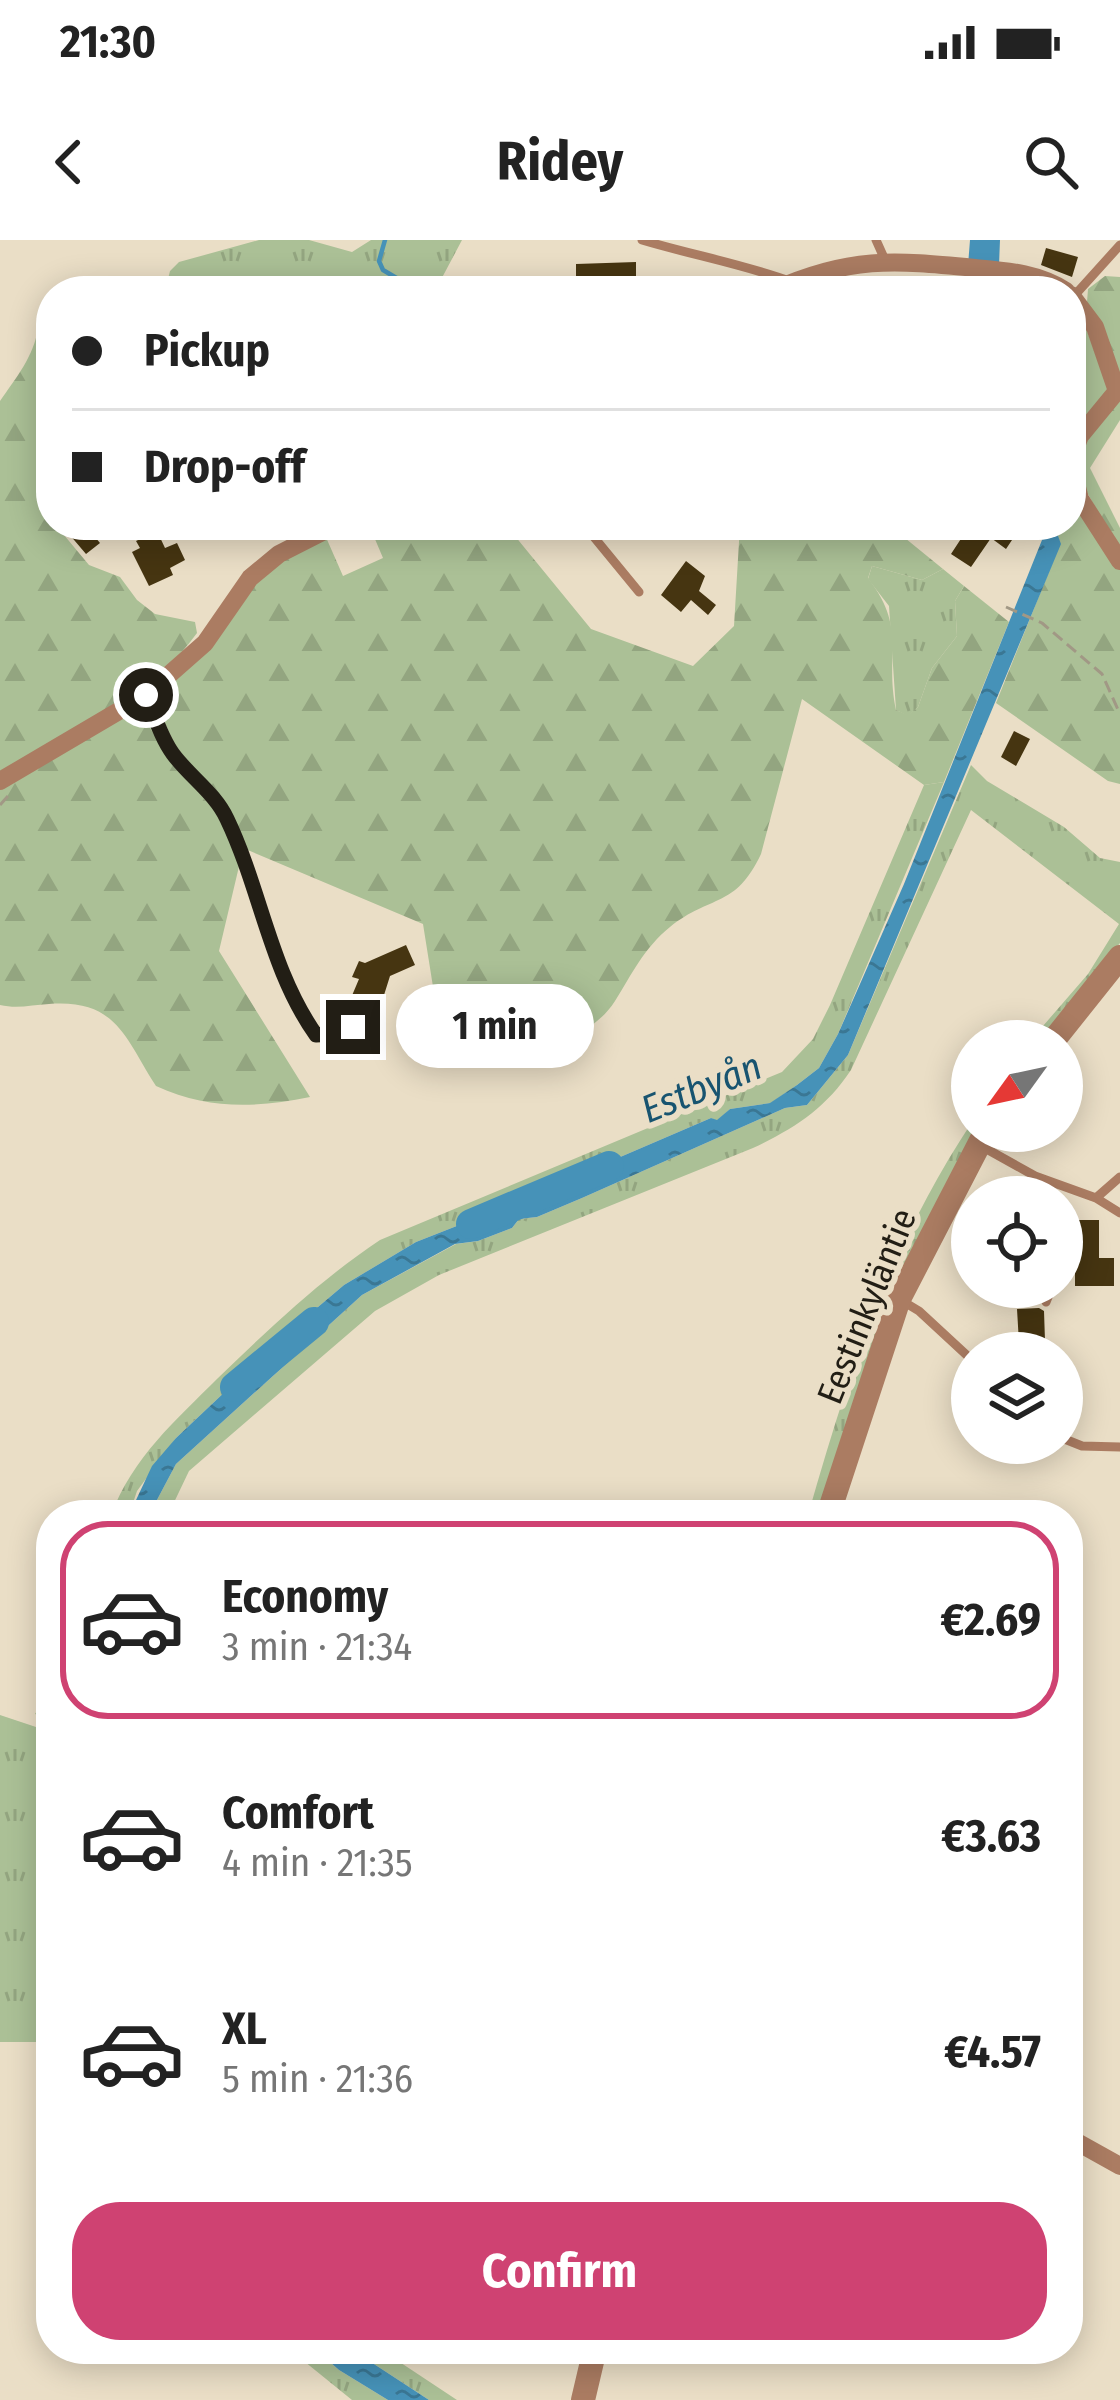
<!DOCTYPE html>
<meta charset="utf-8">
<style>
body{margin:0;font-family:"Fira Sans Condensed",sans-serif;background:#f2f2f2;color:#222;height:100vh;display:flex;flex-direction:column;font-size:45px;white-space:nowrap}
*{box-sizing:border-box;margin:0}
p{font-size:39px;color:#767676}
.icon{flex:none;width:66px;height:66px;fill:none;stroke:currentColor;stroke-width:2;stroke-linecap:round;stroke-linejoin:round}
.map{position:relative;flex:1;overflow:hidden}
.details{position:absolute;left:36px;top:1260px;width:1047px;height:864px;display:flex;flex-direction:column;background:#fff;border-radius:48px;box-shadow:0 6px 30px #0003}
.details>*{flex:none}
.banner{position:absolute;left:36px;top:36px;width:1050px;height:264px;border-radius:48px;box-shadow:0 6px 30px #0003;display:grid;align-content:center;height:264px;padding:0 36px;background:#fff}
.needle{width:78px;rotate:237deg}
.controls{position:absolute;left:951px;top:780px;display:grid;gap:24px}
.controls a{display:grid;place-items:center;width:132px;height:132px;border-radius:50%;background:#fff;box-shadow:0 6px 30px #0003;font-size:60px}
.end{position:absolute;width:54px;height:54px;margin:-27px;border:15px solid #221e15;background:#fff;box-shadow:0 0 0 6px #fff}
.from{border-radius:50%}
.bubble{position:absolute;height:84px;border-radius:42px;background:#fff;box-shadow:0 6px 30px #0003;font-size:39px;font-weight:700;line-height:84px;text-align:center}
.banner b{display:flex;align-items:center;gap:42px;height:114px;font-size:45px}
.banner b+b{border-top:3px solid #e0e0e0}
.banner i{width:30px;height:30px;background:#222}
ul{padding:21px 0 0;list-style:none}
li{display:flex;align-items:center;gap:36px;height:198px;margin:0 24px 18px;padding:0 12px;border:6px solid transparent;border-radius:48px}
li div{flex:1}
li b{display:block;font-size:45px}
li em{font-style:normal;font-weight:700}
li.current{border-color:#cf4272}
li>.icon{width:108px;height:108px;stroke-width:1.5}
.button{display:flex;gap:24px;margin-top:auto;padding:24px 36px}
.button a{flex:1;height:138px;border-radius:48px;background:#cf4272;color:#fff;font-size:48px;font-weight:700;line-height:138px;text-align:center}
.status{display:flex;justify-content:space-between;align-items:center;height:84px;padding:0 60px;background:#fff;direction:ltr}
.status svg{height:33px;fill:currentColor}
header{display:flex;justify-content:space-between;align-items:center;height:156px;padding:0 36px;background:#fff;font-size:54px;font-weight:700}
.map>svg:first-child{display:block}
.grass{fill:url(#grass-tufts)}
.forest{fill:url(#forest-firs)}
.water{fill:url(#water-ripples)}
.lines{fill:none;stroke-linecap:round;stroke-linejoin:round}
.stream{stroke:#4692b8;stroke-width:4.5}
.river{stroke:#4692b8;stroke-width:30}
.building{fill:#463511}
.path{stroke:#a19885;stroke-width:3;stroke-dasharray:12 6;stroke-linecap:butt}
.service{stroke:#ab7c62;stroke-width:9}
.minor{stroke:#ab7c62;stroke-width:18}
.tertiary{stroke:#ab7c62;stroke-width:24}
.route{stroke:#221e15;stroke-width:15}
.labels{text-anchor:middle;stroke-width:12;stroke-linejoin:round;paint-order:stroke}
.street-label{font-size:36px;fill:#221e15;stroke:#eadec6}
.water-label{font-size:39px;font-style:italic;fill:#185470;stroke:#eadec6}
</style>
<div class="status"><b>21:30</b><svg viewBox="0 0 49 12"><path d="M0 12V9h3v3zM5 12V6h3v6zM10 12V3h3v9zM15 12V0h3v12zM26 1h20v11H26zM47 4h2v5h-2z"/></svg></div>
<header><svg class="icon" aria-label="back" viewBox="0 0 24 24"><path d="M15 5l-7 7 7 7"/></svg>Ridey<svg class="icon" aria-label="search" viewBox="0 0 24 24"><circle cx="10" cy="10" r="6"/><path d="M15 15l6 6"/></svg></header>
<div class="map">
<svg width="1120" height="2160" viewBox="0 0 1120 2160">
<defs>
<pattern id="grass-tufts" width="24" height="20" patternUnits="userSpaceOnUse" patternTransform="scale(3)"><rect width="24" height="20" fill="#abc096"/><path d="M3 7l-1-3M5 7V3M7 7l1-3M15 17l-1-3M17 17v-4M19 17l1-3" fill="none" stroke="#93a580"/></pattern>
<pattern id="forest-firs" width="22" height="20" patternUnits="userSpaceOnUse" patternTransform="scale(3)"><rect width="22" height="20" fill="#abc096"/><path d="M5 1l3.5 6h-7zM16 11l3.5 6h-7z" fill="#93a580"/></pattern>
<pattern id="water-ripples" width="26" height="14" patternUnits="userSpaceOnUse" patternTransform="scale(3)"><rect width="26" height="14" fill="#4692b8"/><path d="M2 4q2-2 4 0t4 0M15 11q2-2 4 0t4 0" fill="none" stroke="#3a7794"/></pattern>
</defs>
<rect width="100%" height="100%" fill="#eadec6"/>
<path class="grass" d="M259 0H309L352 12 371 0H462L435 51H264L257 47 165 51 170 31 179 22Z
M872 326 922 340 943 329 964 346 955 361 957 396 932 428 918 467 908 476 896 470 889 366 868 339Z
M971 525 987 541 1064 587 1100 618 1120 622V703L1041 801H1030L1088 734 1119 684 971 570 851 830C825 869 795 888 753 908L439 1035 375 1071 189 1231 168 1275H149L176 1224 362 1055 456 1004 478 1001 512 988 519 979 537 977 582 958 785 868 807 865 848 815Z
M944 542 838 794 819 828 797 845 771 863 730 869 717 881 711 878 583 933 540 960 472 980 416 1002 344 1045 305 1078 279 1111 229 1148 176 1198 137 1251 129 1275H111C133 1217 175 1181 218 1138 270 1088 320 1040 380 1000L782 832 813 799 830 765 924 545Z
M972 882V891H978L821 1275H808C849 1132 889 1008 972 882Z
M51 1470V1802H0V1475L45 1490 35 1473Z
M289 2109H315L339 2130 388 2160H352Z
M351 2109H380L457 2160H429Z"/>
<path class="forest" d="M1105 36 1120 37V137L1087 62 1088 49Z
M1071 60 1079 68 1110 155 1071 202Z
M49 84 51 285H62L59 289 89 325 120 337 137 360 155 374 195 382 197 393C151 458 67 493 0 532V161C16 138 34 116 38 88Z
M1120 152V180L1090 228 1120 288V313L1076 232 1079 213Z
M1071 248 1120 328V544L1108 541 996 463 1060 304 1054 285H1071Z
M369 285H506L591 389 693 426 734 386 740 285H889L943 329 922 340 872 326 868 338C908 390 884 414 896 470L908 475 918 467 932 428 957 396 955 361 964 346 1009 382 944 542 924 545 802 459 761 614C735 669 711 654 670 687 644 708 632 734 615 761 582 813 500 812 445 822L423 684 243 608 227 571 175 505 152 455 283 315 325 295 343 336 383 318Z
M144 463 166 514 219 575 241 618 219 711 310 857C255 868 209 870 156 846 125 798 117 759 49 764 32 765 17 769 0 765V547Z"/>
<path class="water" d="M970 0H1000L998 51H966Z
M1035 285H1054L1061 304 848 815 807 865 785 868 582 958 537 977 519 979 512 988 478 1001 455 1004 362 1055 176 1224 149 1275H129L152 1226 176 1198 229 1148 279 1111 305 1078 344 1045 416 1002 472 980 540 960 583 933 711 878 717 880 730 869 770 863 797 845 819 828 838 794 904 644 1042 300Z
M315 2109H351L429 2160H388L339 2130Z"/>
<g class="lines">
<path class="stream" d="M385 0 379 21 383 30 405 43 402 51"/>
<path class="river" d="M471 984 609 926
M235 1147 314 1082"/>
</g>
<path class="building" d="M1046 8 1078 17 1072 37 1041 25Z
M636 22V41L576 42V24Z
M80 285H85L100 303 86 314 69 294Z
M970 285H1022L1006 309 991 298 971 327 951 314Z
M157 291 165 308 177 303 185 320 170 328 173 335 149 346 132 312 140 308 136 301Z
M686 321 705 336 699 351 716 365 708 375 691 360 681 372 661 355Z
M1014 491 1030 499 1016 526 1001 517Z
M406 705 415 725 390 736 379 771 369 773 348 765 359 739 352 737 359 721 365 723Z
M1063 980H1099V1018H1114V1046H1075V1007H1063Z
M1039 1068 1044 1071 1045 1101 1019 1103 1017 1069Z"/>
<g class="lines">
<path class="path" d="M1006 367 1042 383 1102 434 1120 474
M0 565 8 556"/>
<path class="service" d="M642 0C692 15 743 24 792 42
M876 0 885 20
M1074 56 1120 5
M584 285 639 352
M146 455C154 474 161 498 173 514 190 537 215 553 228 579 261 650 270 731 316 795L335 794 353 786
M983 907 1035 936 1096 958 1120 937
M1096 958 1120 973
M904 1062 919 1071 972 1120
M1046 1062 1052 1047
M1062 1198 1082 1206 1120 1207
M596 1275 623 1273
M621 1275 663 1267 698 1275"/>
<path class="minor" d="M772 51C849 16 893 20 975 28 1008 31 1038 33 1066 51
M1071 55 1095 87 1117 151 1080 196 1071 219
M1071 224 1080 259 1120 321
M0 541 146 455 205 403 250 338 279 314 336 285
M1068 1897 1120 1926"/>
<path class="tertiary" d="M1053 801 1120 717
M828 1275 899 1059 986 891
M583 2160 595 2109"/>
</g>
<g class="lines">
<path class="route" d="M146 455C154 474 161 498 173 514 190 537 215 553 227 579 261 650 270 730 316 795L335 794 353 787"/>
</g>
<g class="labels">
<g class="street-label">
<text transform="translate(866 1066) rotate(-68)" y="13">Eestinkyläntie</text>
</g>
<g class="water-label">
<text transform="translate(701 847) rotate(-22)" y="14">Estbyån</text>
</g>
</g>
</svg>
<div class="controls">
<a><svg class="needle" viewBox="-14 -14 28 28"><path d="M0-13l5 13h-10z" fill="#e53935"/><path d="M0 13l5-13h-10z" fill="#767676"/></svg></a>
<a><svg class="icon" aria-label="locate" viewBox="0 0 24 24"><circle cx="12" cy="12" r="6"/><path d="M12 2v4M12 18v4M2 12h4M18 12h4"/></svg></a>
<a><svg class="icon" aria-label="layers" viewBox="0 0 24 24"><path d="M12 4l9 5-9 5-9-5zM3 14l9 5 9-5"/></svg></a>
</div>
<i class="end from" style="left:146px;top:455px"></i>
<i class="end" style="left:353px;top:787px"></i>
<div class="bubble" style="left:396px;top:744px;width:198px">1 min</div>
<div class="banner">
<b><i class="from"></i>Pickup</b>
<b><i></i>Drop-off</b>
</div>
<section class="details">
<ul>
<li class="current"><svg class="icon" aria-label="car" viewBox="0 0 24 24"><path d="M5 17H2v-5l4-1 3-4h7l3 4 3 1v5h-3M9 17h6M6 11h13"/><circle cx="7" cy="17" r="2"/><circle cx="17" cy="17" r="2"/></svg><div><b>Economy</b><p>3 min · 21:34</p></div><em>€2.69</em></li>
<li><svg class="icon" aria-label="car" viewBox="0 0 24 24"><path d="M5 17H2v-5l4-1 3-4h7l3 4 3 1v5h-3M9 17h6M6 11h13"/><circle cx="7" cy="17" r="2"/><circle cx="17" cy="17" r="2"/></svg><div><b>Comfort</b><p>4 min · 21:35</p></div><em>€3.63</em></li>
<li><svg class="icon" aria-label="car" viewBox="0 0 24 24"><path d="M5 17H2v-5l4-1 3-4h7l3 4 3 1v5h-3M9 17h6M6 11h13"/><circle cx="7" cy="17" r="2"/><circle cx="17" cy="17" r="2"/></svg><div><b>XL</b><p>5 min · 21:36</p></div><em>€4.57</em></li>
</ul>
<div class="button"><a>Confirm</a></div>
</section>
</div>
